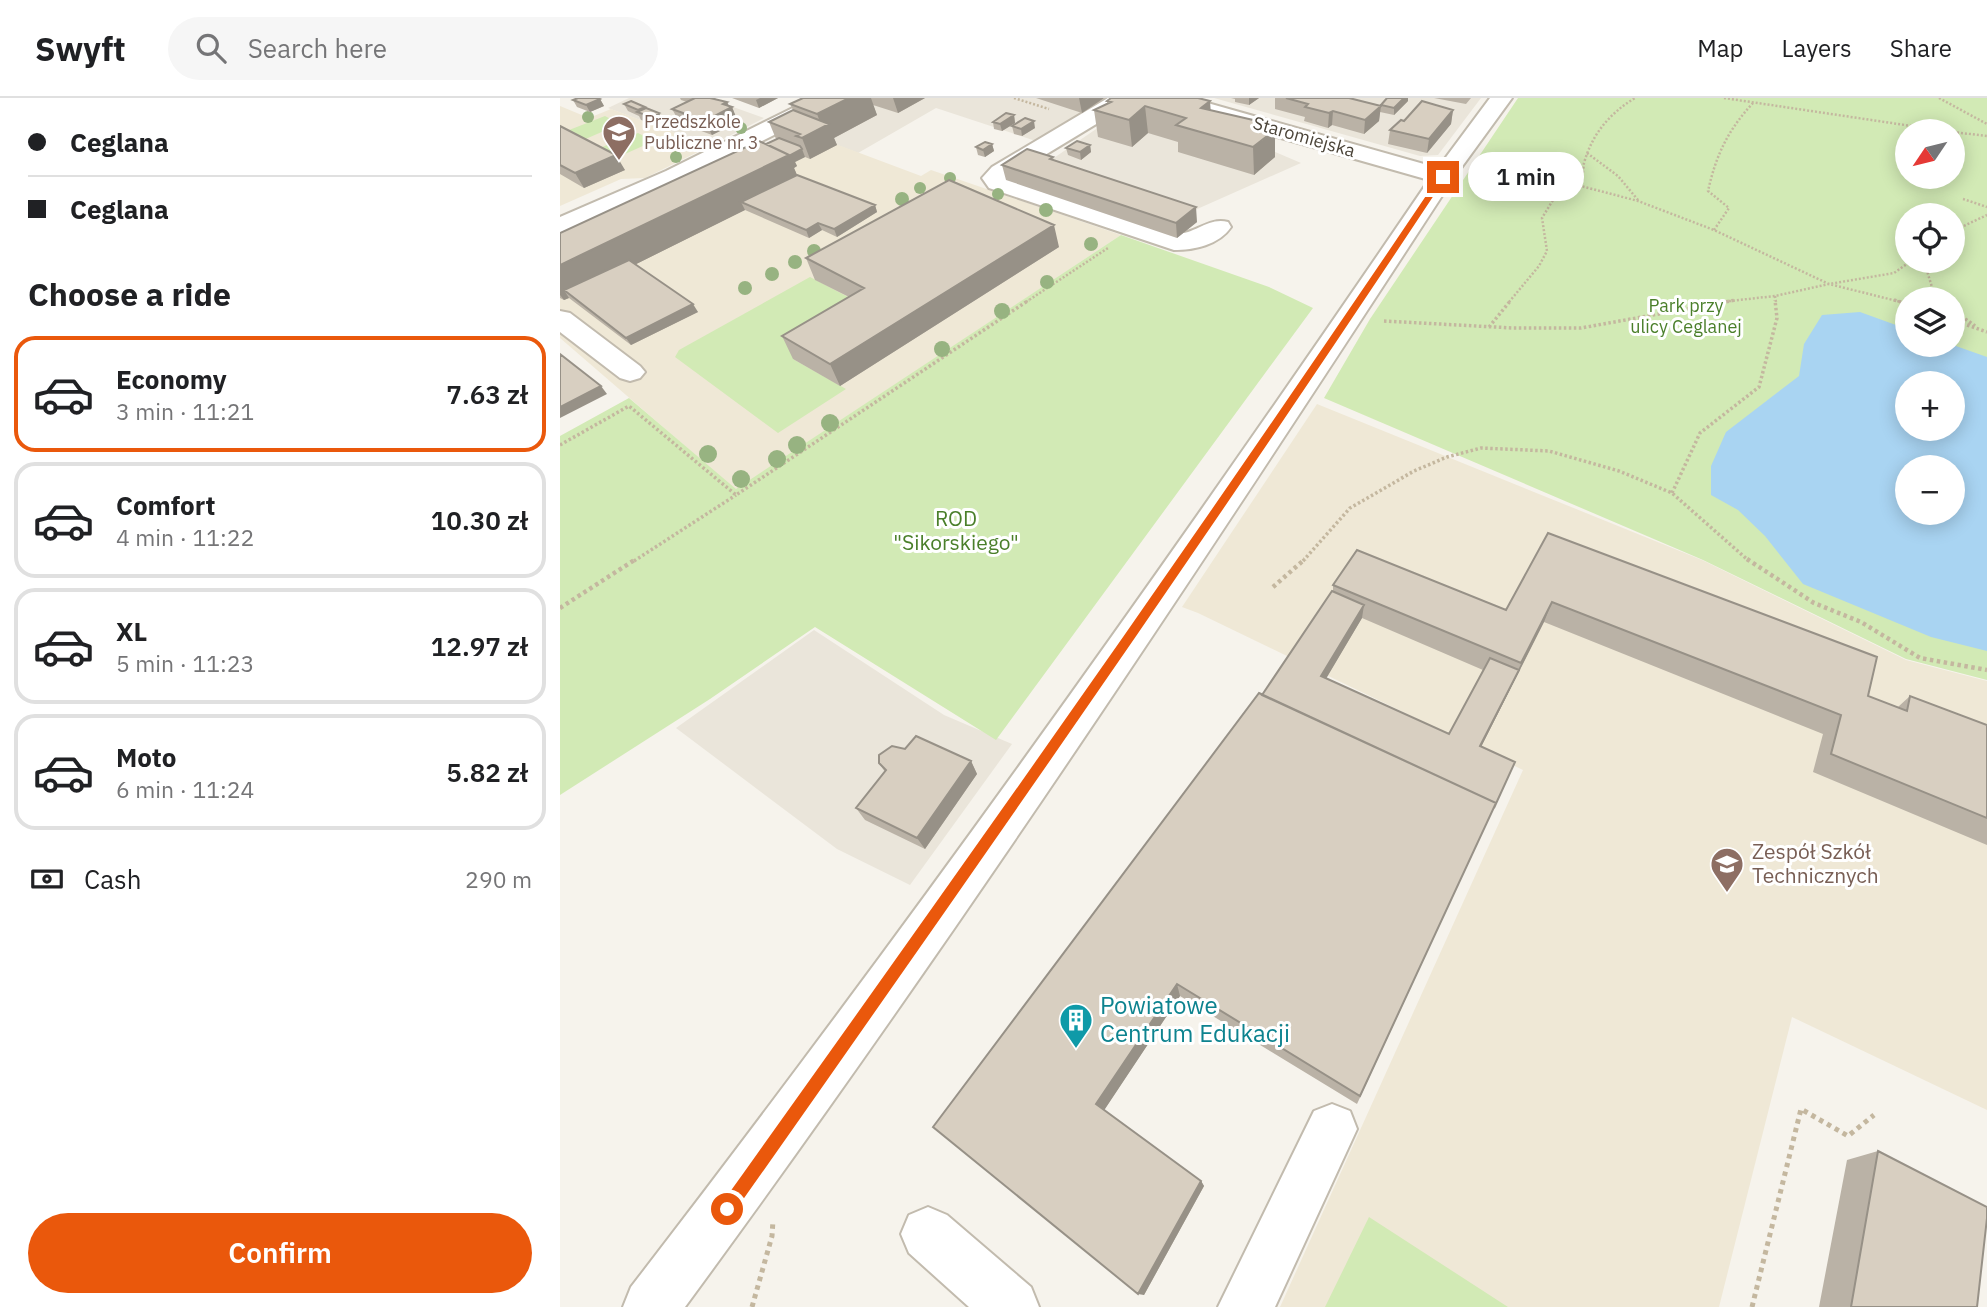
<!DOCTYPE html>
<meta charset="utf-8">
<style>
body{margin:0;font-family:"IBM Plex Sans",sans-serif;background:#f6f6f6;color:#202124;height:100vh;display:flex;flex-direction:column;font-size:26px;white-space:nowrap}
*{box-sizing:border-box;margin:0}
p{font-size:23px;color:#757577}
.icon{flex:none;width:38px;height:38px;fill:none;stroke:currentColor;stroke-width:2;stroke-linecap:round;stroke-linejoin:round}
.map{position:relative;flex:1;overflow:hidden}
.side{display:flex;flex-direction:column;background:#fff;width:560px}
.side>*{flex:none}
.banner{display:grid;align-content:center;height:154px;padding:0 28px;background:#fff}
.needle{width:46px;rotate:235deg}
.buttons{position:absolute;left:1335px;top:21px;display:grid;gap:14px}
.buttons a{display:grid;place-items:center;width:70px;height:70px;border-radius:50%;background:#fff;box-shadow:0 4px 18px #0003;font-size:35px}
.end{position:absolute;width:32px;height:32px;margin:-16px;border:9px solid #ea580c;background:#fff;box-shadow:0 0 0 4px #fff}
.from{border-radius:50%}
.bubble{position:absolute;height:49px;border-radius:24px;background:#fff;box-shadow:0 4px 18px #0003;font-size:23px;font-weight:600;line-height:49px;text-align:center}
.banner b{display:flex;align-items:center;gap:24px;height:66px;font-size:26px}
.banner b+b{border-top:2px solid #e0e0e0}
.banner i{width:18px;height:18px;background:#202124}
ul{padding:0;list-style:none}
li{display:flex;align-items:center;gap:21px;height:116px;margin:0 14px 10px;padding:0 14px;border:4px solid #e0e0e0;border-radius:21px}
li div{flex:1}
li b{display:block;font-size:26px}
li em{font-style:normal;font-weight:600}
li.active{border-color:#ea580c}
li>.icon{width:63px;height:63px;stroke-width:1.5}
h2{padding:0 28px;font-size:32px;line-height:84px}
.pay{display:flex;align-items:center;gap:18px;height:77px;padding:0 28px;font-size:26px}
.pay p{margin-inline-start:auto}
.cta{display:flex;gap:14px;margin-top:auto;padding:14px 28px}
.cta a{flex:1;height:80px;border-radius:42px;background:#ea580c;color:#fff;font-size:28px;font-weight:600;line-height:80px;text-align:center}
header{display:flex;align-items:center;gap:42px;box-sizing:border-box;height:98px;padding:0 35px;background:#fff;border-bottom:2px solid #e0e0e0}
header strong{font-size:33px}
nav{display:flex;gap:38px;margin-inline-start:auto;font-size:24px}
.search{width:490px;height:63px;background:#f6f6f6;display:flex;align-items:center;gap:18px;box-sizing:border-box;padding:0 24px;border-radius:38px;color:#757577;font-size:26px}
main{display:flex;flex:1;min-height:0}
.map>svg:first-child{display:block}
.residential{fill:#eae5da}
.education{fill:#efe8d6}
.green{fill:#d2eab5;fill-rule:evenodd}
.water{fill:#a9d4f2;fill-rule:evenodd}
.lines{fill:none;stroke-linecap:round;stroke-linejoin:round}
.minor-casing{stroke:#c2bbae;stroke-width:4}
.path-far3{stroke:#c4b79f;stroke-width:2.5;stroke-dasharray:2 2;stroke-linecap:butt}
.path-far2{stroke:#c4b79f;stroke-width:3.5;stroke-dasharray:2.5 2.5;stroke-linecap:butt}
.path-far1{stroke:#c4b79f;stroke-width:4.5;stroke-dasharray:3.5 3.5;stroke-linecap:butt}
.path{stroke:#c4b79f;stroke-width:5;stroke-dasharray:4.5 4.5;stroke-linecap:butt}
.minor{fill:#fff;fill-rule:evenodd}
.tree{fill:#97b381}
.wall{fill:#bab2a6;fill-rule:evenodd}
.shaded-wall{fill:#979187}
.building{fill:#d8cfc1;stroke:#979187;stroke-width:2}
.route{fill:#ea580c}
.labels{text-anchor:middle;stroke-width:6;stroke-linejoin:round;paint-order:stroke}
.far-education-label{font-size:18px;fill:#785e54;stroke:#fff;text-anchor:start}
.far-street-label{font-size:18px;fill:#4b4439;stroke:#fff}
.far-park-label{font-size:18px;fill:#4a7f2a;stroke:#fff}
.park-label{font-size:21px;fill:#4a7f2a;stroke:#fff}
.education-label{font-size:21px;fill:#785e54;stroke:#fff;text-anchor:start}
.near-culture-label{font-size:24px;fill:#0d838f;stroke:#fff;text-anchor:start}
</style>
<header>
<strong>Swyft</strong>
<div class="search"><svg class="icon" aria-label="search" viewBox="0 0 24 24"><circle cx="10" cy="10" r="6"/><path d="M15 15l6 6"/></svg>Search here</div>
<nav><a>Map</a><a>Layers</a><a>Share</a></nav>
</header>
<main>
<section class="side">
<div class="banner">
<b><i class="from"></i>Ceglana</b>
<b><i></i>Ceglana</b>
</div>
<h2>Choose a ride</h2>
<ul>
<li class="active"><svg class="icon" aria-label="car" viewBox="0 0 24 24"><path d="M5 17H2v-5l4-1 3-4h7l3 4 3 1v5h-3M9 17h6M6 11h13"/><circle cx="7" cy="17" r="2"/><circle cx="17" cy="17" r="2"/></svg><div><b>Economy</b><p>3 min · 11:21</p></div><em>7.63 zł</em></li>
<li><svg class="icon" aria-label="car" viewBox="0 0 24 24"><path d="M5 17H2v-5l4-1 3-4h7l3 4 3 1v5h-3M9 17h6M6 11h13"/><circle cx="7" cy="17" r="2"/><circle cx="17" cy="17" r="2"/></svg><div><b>Comfort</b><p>4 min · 11:22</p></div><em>10.30 zł</em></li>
<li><svg class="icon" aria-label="car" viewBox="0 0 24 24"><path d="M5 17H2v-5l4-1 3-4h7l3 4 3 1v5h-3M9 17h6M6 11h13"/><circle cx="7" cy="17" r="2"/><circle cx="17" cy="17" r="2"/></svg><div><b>XL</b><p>5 min · 11:23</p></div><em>12.97 zł</em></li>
<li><svg class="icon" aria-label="car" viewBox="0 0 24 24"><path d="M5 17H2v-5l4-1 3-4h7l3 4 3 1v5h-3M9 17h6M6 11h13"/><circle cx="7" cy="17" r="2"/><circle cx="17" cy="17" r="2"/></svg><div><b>Moto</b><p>6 min · 11:24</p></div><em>5.82 zł</em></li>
</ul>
<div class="pay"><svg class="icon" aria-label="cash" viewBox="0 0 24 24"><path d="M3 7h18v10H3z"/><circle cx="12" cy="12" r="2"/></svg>Cash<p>290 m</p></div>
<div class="cta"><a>Confirm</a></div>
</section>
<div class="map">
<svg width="1427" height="1209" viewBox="0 0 1427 1209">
<rect width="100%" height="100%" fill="#f6f3ec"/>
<path class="residential" d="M69 0H148L204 20 150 48 48 10Z
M305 0H545L479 44 376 10 298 55 241 33Z
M654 0H921L878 57 860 58Z
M574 5 654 28 741 65 635 112 488 64Z
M254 532 384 617 452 646 350 787 277 751 116 630Z"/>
<path class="education" d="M0 8 29 20 51 11 150 48 85 80 61 81 0 108Z
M241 33 361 78 371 72 561 137 176 392 0 240V147Z
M757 306 1142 462 1346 562 1427 583V1012L1232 919 1159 1209H720L963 672 638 515 622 509Z"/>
<path class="green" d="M958 0H1427V582L1346 561 1143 462 764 300 810 221ZM1348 33H1393V79H1348ZM1348 117H1393V163H1348ZM1348 201H1393V247H1348ZM1348 285H1393V331H1348ZM1348 369H1393V415H1348Z
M45 18 60 26 21 43 4 34Z
M78 35 94 43 56 60 37 51Z
M561 137 709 189 753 210 436 642 255 529 150 601 0 697V338L69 300 176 391Z
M250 179 313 212 233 261 286 291 218 335 115 259 119 252Z
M809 1119 948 1209H765Z"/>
<path class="water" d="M1300 214 1347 231 1348 247H1393L1427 259V553L1371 539 1243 486 1205 438 1178 412 1151 397V368L1166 334 1239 278 1244 246 1262 217ZM1348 285H1393V331H1348ZM1348 369H1393V415H1348Z"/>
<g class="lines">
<defs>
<path id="minor" d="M253 0H281L278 5 122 83 0 135V119L106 73Z
M548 0H574L571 5 447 80 616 136C636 136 648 119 668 124L671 129C659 147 634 152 614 152L429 90 422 80 432 69Z
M595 0H630L878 70 930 0H952L893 81C645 462 394 843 125 1209H63L71 1189C348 830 613 458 869 82L598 5Z
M0 213 10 215 80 268 85 274 80 280 70 283 60 280 0 234Z
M772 1006 790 1013 797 1031 715 1209H658L754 1013Z
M368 1109 387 1117 471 1189 479 1209H409L349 1155 341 1136 349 1117Z"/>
</defs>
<use href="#minor" class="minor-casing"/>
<path class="path-far3" d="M454 0 489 11
M1164 0 1385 33
M1379 0 1427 26
M1393 34 1427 38
M1027 55 1058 78 1078 102
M919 79 1021 88 1078 103 1154 132 1269 186 1334 175 1351 163
M1403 101 1427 109
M1154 132 1169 110 1148 93C1156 57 1168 32 1193 5
M1393 133 1427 117
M1364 163 1375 199 1378 201
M1215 198 1216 204
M466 204 548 150
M949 204 979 168 987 153 982 120 993 102C1003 100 1017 98 1021 87 1023 80 1023 71 1024 65 1032 36 1050 15 1075 0
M1161 204 1215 198 1269 186 1341 204"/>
<path class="path-far2" d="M1334 202 1348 206
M1393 212 1415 228
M1393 222 1427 234
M824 223 953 230H1021L1176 202
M929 229 951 202
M0 347 69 308 176 397 469 202
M1112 395 1140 335 1199 289 1217 220 1215 202
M74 463 176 397
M743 463 790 410 854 373 887 359 921 350 989 353 1059 373 1112 395 1189 463"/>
<path class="path-far1" d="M1187 461 1254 505 1301 524 1360 560 1427 572
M713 489 745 461
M0 510 76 461"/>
<path class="path" d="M192 1209 212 1138 213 1122
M1192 1209 1241 1011 1288 1038 1314 1017"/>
<use href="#minor" class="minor"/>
</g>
<g class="tree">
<circle cx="28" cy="19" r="6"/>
<circle cx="181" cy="30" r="6"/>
<circle cx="116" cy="59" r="6"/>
<circle cx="390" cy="80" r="6"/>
<circle cx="360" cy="90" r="6"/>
<circle cx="438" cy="96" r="6"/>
<circle cx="342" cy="101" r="7"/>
<circle cx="486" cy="112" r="7"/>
<circle cx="531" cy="146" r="7"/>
<circle cx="254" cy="153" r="7"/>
<circle cx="235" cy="164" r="7"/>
<circle cx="212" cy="176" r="7"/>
<circle cx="487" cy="184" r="7"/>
<circle cx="185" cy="190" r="7"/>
<circle cx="442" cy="213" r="8"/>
<circle cx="382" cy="251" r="8"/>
<circle cx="270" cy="325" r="9"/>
<circle cx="237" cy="347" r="9"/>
<circle cx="148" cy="356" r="9"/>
<circle cx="217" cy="361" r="9"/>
<circle cx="181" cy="381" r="9"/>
</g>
<path class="wall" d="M120 0H155L156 1 167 4 169 9H172L178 24 152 37 120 25 112 11 127 4 121 2Z
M172 0H218L199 10Z
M243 0H365L338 15 313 7 317 17 274 40 277 47 250 61 245 59 235 64 237 68 234 70 237 77 315 107 317 114 277 139 262 132 249 140 185 112 76 166 138 214 71 247 9 200 4 202 0 200V135L216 41 209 24 233 12 230 6Z
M476 0H544L522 15Z
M671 0H699L689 7 675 4V1Z
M715 0H789L820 8 821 7 848 3 834 17 820 14 819 23 804 36 772 27 768 30 744 23 745 19 715 11Z
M874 0H911L906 6Z
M40 1 44 8 30 14 17 9 13 2Z
M547 3 651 12 715 32V59L694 77 618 54V44L588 35 572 49 538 39 534 12 547 6Z
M64 6 85 10 103 22 95 26 81 22 79 18 68 13Z
M893 12 891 26 867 55 828 46 830 32 844 23Z
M454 17 455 25 442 33 434 31 433 24Z
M0 28 65 72 24 90 0 76Z
M452 28 475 30 462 38 454 36Z
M432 46 434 53 425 59 418 57 416 49Z
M530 47 531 54 521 62 508 57 506 50Z
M493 59 494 63 637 124 617 140 446 82 442 67Z
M499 149 280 288 233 261 222 238 289 199 255 182 246 160Z
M988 435 1308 598 1338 609 1350 598 1427 627V747L1253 674 1263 636 984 524 921 649 955 664 797 1006 620 898 544 1012 641 1083 644 1088 584 1197 373 1029 702 597 773 494V487L946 512ZM802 520 923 572 889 636 766 580Z
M345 651 411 663 417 676 365 751 305 722 296 710 325 674 319 665Z
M1318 1053 1417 1209H1259L1287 1062Z"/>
<path class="shaded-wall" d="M200 0H218L199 10 196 2Z
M289 0H311L317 17 274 40 277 47 250 61 242 40 262 29 257 16Z
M333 0H365L338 15Z
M519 0H544L522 15Z
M689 0H699L689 7Z
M844 0H848V3L834 17V10Z
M40 1 44 8 30 14 26 7Z
M650 3 652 30 641 10Z
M167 4 170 10 172 9 178 24 152 37 145 23 163 6Z
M585 8 588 35 572 49 569 22Z
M821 8 819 23 804 36 805 22Z
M893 12 891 26 867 55 869 41Z
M773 13 772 27 768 30 769 15Z
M99 15 103 22 95 26 91 19Z
M454 17 455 25 442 33 440 26Z
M474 23 475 30 462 38 461 31Z
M702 24V43L715 32V59L694 77 693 49 698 27Z
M432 46 434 53 425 59 423 52Z
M530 47 531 54 521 62 520 54Z
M242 51 245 59 235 64 237 68 234 70 240 84 181 104 185 112 12 198 4 192 9 200 4 202 0 197V167Z
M56 57 65 72 24 90 15 75Z
M315 107 317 114 277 139 274 131Z
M636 109 637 124 617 140 616 125Z
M258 125 262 132 249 140 246 132Z
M494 127 499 149 280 288 270 266Z
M133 206 138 214 71 247 66 240Z
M41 288 47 296 0 320V309Z
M992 504 984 524 915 661 920 648Z
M804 507 802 520 760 591 761 578Z
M411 663 417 676 365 751 357 740Z
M617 886 620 898 543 1014 536 1006Z
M641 1083 644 1088 584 1197 578 1196Z"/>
<path class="building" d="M18 0H38L40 1 26 7 13 2Z
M135 0H150L167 4 163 6 172 9 145 23 112 11Z
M243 0H289L257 16 230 6Z
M551 0H638L650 3 641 10 702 24 698 27 715 32 693 49 616 27 626 20 585 8 569 22 534 12 551 4 547 3Z
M726 0H789L821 8 805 22 773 13 769 15 745 9 748 6Z
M827 0H844L834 10 821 7Z
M71 3 85 9 78 12 64 6Z
M862 3 893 12 869 41 830 32 841 22 844 23Z
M86 10 99 15 91 19 77 14Z
M233 12 269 26 242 40 236 38 240 36 209 24Z
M446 15 454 17 440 26 433 24Z
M465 20 474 23 461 31 452 28Z
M0 28 56 57 15 75 0 67Z
M219 40 240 48 242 51 229 58V57L206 46Z
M199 43 229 57 0 167V135Z
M517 43 530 47 520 54 506 50Z
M425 44 432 46 423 52 416 49Z
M467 51 493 59 490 61 636 109 616 125 442 67Z
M237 77 315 107 274 131 258 125 246 132 181 104Z
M389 82 494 127 270 266 222 238 304 190 246 160Z
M69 162 133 206 66 240 4 192Z
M0 256 41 288 0 309Z
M988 435 1317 559 1308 598 1347 613 1350 598 1427 627V720L1271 656 1281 617 992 504 961 565 773 487 797 452 946 512Z
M772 493 804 507 761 578 889 636 930 560 959 572 920 648 955 664 934 710 936 705 702 597Z
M699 595 936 705 800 998 617 886 536 1006 641 1083 578 1196 373 1029Z
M356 638 411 663 357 740 296 710 326 672 319 665V657L332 648 345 651Z
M1318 1053 1427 1109V1120L1417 1209H1291Z"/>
<path class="route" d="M880 77 886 79C655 429 414 773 173 1116L167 1119 162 1116 159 1111 162 1105C405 765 647 424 880 77Z"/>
<defs>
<symbol id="school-pin" viewBox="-11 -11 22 30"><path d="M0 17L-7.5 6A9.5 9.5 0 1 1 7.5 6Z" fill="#8d6e63" stroke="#fff"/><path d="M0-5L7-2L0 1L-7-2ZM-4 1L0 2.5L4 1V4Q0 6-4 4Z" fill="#fff"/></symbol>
<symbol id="building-pin" viewBox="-11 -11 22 30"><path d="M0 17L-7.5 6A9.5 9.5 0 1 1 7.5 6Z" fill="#0f9aa8" stroke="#fff"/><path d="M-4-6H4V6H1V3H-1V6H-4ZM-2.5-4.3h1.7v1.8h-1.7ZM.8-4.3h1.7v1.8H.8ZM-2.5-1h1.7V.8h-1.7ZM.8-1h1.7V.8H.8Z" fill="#fff"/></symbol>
</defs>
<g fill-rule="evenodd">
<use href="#school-pin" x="40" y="15" width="38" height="52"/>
<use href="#school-pin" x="1148" y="747" width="38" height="52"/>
<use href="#building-pin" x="497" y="903" width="38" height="52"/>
</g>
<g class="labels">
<g class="far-education-label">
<text x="84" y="30">Przedszkole<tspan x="84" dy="21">Publiczne nr 3</tspan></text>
</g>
<g class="far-street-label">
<text transform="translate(744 39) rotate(16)" y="6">Staromiejska</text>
</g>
<g class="far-park-label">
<text x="1126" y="214">Park przy<tspan x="1126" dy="21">ulicy Ceglanej</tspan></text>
</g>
<g class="park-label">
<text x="396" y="428">ROD<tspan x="396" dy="24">"Sikorskiego"</tspan></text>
</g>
<g class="education-label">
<text x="1192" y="761">Zespół Szkół<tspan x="1192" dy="24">Technicznych</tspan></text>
</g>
<g class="near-culture-label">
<text x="540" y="916">Powiatowe<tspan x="540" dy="28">Centrum Edukacji</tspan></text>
</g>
</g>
</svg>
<div class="buttons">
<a><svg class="needle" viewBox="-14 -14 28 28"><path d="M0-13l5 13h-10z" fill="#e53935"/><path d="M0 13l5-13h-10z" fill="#757577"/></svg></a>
<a><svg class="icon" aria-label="locate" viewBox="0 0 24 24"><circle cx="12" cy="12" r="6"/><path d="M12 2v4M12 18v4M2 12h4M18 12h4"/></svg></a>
<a><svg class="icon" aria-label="layers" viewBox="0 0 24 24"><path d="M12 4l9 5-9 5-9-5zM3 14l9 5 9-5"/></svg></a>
<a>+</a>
<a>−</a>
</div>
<i class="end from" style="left:167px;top:1111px"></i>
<i class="end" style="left:883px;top:79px"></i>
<div class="bubble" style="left:908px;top:54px;width:116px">1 min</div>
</div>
</main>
